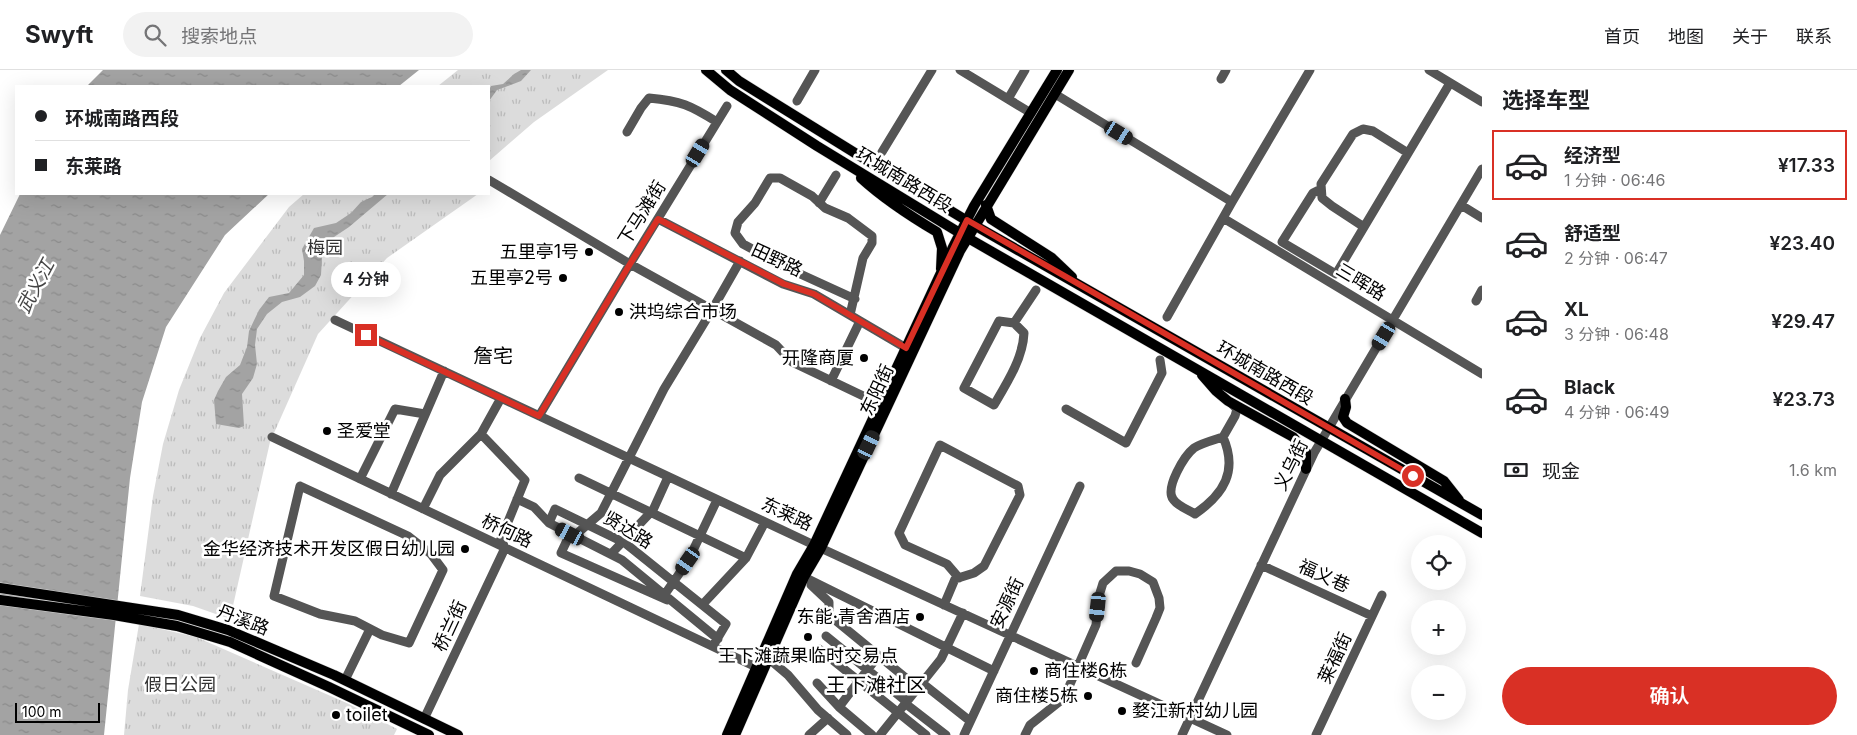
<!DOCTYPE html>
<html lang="zh">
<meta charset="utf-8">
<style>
body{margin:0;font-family:Inter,"Noto Sans SC",sans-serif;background:#f2f2f2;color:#202124;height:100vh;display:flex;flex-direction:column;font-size:19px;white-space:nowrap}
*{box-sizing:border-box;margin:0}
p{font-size:16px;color:#757577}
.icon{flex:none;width:28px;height:28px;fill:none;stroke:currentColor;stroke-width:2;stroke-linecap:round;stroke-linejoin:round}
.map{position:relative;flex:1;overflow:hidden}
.drawer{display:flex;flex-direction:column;background:#fff;width:375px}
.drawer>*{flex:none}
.hud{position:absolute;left:15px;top:15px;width:475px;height:110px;border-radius:0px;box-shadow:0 5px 20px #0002;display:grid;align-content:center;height:110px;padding:0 20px;background:#fff}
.controls{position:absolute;left:1411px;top:465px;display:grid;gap:10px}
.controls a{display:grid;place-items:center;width:55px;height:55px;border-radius:50%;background:#fff;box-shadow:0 5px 20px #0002;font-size:25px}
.scale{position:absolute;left:15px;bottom:12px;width:85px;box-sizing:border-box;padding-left:5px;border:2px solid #000;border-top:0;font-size:14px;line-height:18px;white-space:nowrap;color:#000;-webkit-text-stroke:4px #fff;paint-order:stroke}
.end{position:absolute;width:22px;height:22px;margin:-11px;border:6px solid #d93025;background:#fff;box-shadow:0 0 0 2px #fff}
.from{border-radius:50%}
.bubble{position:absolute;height:35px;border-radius:18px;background:#fff;box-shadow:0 5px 20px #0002;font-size:16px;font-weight:600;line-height:35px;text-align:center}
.car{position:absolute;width:15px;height:30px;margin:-15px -8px;border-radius:6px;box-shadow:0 0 4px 1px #0007;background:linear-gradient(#222 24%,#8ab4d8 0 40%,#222 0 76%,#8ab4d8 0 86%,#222 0)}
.hud b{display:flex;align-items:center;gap:18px;height:48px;font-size:19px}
.hud b+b{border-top:1px solid #e0e0e0}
.hud i{width:12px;height:12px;background:#202124}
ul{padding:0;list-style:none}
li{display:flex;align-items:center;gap:15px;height:70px;margin:0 10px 8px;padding:0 10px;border:2px solid transparent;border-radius:0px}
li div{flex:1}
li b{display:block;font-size:19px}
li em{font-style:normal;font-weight:600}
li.active{border-color:#d93025}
li>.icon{width:45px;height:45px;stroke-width:1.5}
h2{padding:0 20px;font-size:22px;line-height:60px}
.pay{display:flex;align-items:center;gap:12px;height:55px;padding:0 20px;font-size:19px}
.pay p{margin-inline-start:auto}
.button{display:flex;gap:10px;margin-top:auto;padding:10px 20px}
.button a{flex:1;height:58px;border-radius:30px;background:#d93025;color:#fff;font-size:20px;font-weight:600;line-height:58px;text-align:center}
header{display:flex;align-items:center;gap:30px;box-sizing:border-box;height:70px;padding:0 25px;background:#fff;border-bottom:1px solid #e0e0e0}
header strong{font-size:24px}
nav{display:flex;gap:28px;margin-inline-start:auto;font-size:18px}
.search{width:350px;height:45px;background:#f2f2f2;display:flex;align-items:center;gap:12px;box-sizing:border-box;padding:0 18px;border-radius:28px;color:#757577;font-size:19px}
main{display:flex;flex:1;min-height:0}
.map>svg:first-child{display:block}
.park{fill:url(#park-tufts)}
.water{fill:url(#water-ripples)}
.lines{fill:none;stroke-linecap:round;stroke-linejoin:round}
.major-casing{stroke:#dbdbdb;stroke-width:11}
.minor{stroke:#555;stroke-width:9}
.major{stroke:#000;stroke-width:10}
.route{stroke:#d93025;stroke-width:6}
.poi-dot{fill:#000;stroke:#fff;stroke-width:2}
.labels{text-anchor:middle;stroke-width:5;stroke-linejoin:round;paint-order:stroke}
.street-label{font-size:18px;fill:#000;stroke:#fff}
.park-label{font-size:18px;fill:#333;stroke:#fff}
.poi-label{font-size:18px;fill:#000;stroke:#fff;text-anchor:end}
.water-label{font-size:19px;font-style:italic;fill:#444;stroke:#fff}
.quarter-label{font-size:20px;fill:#000;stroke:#fff}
</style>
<header>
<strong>Swyft</strong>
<div class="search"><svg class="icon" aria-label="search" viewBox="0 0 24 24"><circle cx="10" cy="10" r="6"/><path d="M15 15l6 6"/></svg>搜索地点</div>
<nav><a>首页</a><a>地图</a><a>关于</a><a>联系</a></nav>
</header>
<main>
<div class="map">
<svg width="1482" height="665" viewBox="0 0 1482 665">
<defs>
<pattern id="park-tufts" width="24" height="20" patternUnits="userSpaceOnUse" patternTransform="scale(1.25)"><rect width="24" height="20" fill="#dcdcdc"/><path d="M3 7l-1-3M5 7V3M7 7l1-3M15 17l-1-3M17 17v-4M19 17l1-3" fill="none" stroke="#bbb"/></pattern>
<pattern id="water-ripples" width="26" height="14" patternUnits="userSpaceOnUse" patternTransform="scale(1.25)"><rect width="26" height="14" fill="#a3a3a3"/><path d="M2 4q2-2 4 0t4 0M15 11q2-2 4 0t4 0" fill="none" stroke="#8b8b8b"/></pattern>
</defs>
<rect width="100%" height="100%" fill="#fff"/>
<path class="park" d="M458 0H608L534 52 489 91V16H438Z
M304 124H478L387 188 318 264 270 372 230 549 193 536 140 526 153 426 163 374 179 320 200 268 224 223 289 137Z
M139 554 196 567 349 634 397 659 394 665H124L128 620Z"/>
<path class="water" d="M103 0H419L399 16H87Z
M521 0H531L521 11 497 20 489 31V20L491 16 503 14 514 4Z
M20 124H269L225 165 166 257 142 332 130 408 104 665H0V165Z
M375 124H388L349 157 334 167 325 177 322 188 321 205 315 216 300 227 282 232 267 244 257 259 255 275 257 294 253 308 242 324 244 356 239 358 216 354 214 330 218 321 226 307 240 295 247 277 249 261 259 240 269 227 289 223 304 205V191L302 179 314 158 336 153 351 143 361 132 372 127Z"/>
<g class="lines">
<defs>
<path id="major" d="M706 0 730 20 817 76 968 168 1482 463
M726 0 739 11 855 83 974 155 1482 445
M861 108C885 130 910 146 937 162L942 178 941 199
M986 135 991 149 1052 188 1072 207
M1202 305 1216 321 1228 331 1293 367 1306 382V399
M1345 329 1346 337 1343 347 1347 353 1444 411 1459 430
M0 518 178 545 228 560 334 605 458 665
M0 530 114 545 177 556 230 572 329 617 429 665
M727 665 797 504 814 475 953 177 974 136 1057 0
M735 665 804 507 821 478 960 181 1069 0"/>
</defs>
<use href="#major" class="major-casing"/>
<path class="minor" d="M960 0 1031 43
M1429 0 1482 32
M1221 9 1226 0
M1055 24 1232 132
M1008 29 1025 0
M797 31 815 0
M627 62 641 38 649 28C681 31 690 35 717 52
M882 82 932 0
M489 110 630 194 776 275 792 292 880 334
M1321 119 1313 123 1282 172 1336 204 1450 13
M819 133 836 105
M1461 135 1482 148
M1223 148 1482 304
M658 149 783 214 814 224 906 278
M1364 157 1332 136 1322 128 1321 114 1353 64 1363 59 1373 61 1408 83
M1476 231 1482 220
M850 245 863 188 872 173V166L848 148 825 138 812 126 780 108H770L755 133 738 152 735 163 743 174 785 197 855 229
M1167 247 1232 132 1310 0
M335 250 814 475 1227 665
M1014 253 1024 263C1023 288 1007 313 994 335L964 318 999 251 1014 253 1036 220
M831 311 860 251
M1066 339 1126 373 1162 303 1160 290
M539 346 630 194 727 36
M272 367 756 597
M1223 367C1238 401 1224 424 1195 444 1189 440 1177 436 1173 429 1165 418 1184 386 1194 378 1202 373 1214 370 1223 367L1235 346 1237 339 1231 333
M579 408 746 488
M360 409 395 339 425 344
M300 416 408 466 431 484 443 500 409 573 382 565 355 551 320 544 274 526Z
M391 424 444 301
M517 429 534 437 549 453 555 439 625 473 726 554 713 576
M423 439 440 405 481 364 501 328
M549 453 622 490 718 569
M570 464 561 483 667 530
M574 466 601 443 664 319 712 240 740 191
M611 484 653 440 668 407
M1261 495 1372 546
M804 507 994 601
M811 515 829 532V545L918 618
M665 524 688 491 717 430
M703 534 746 488 765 452
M944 535 955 509 974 503 984 496 1020 425 1018 416 940 375 899 463 905 475 947 494 959 508
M826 566 907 632
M819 579 926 665
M768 588 788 605 818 640 847 665
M345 610 370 559
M817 613 839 637 872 665
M922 613 970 651
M906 634 946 665
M839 637 878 586
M424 649 505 478 501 469 525 410 481 364
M809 665 828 648
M880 665 941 589 963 543
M964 665 1080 416
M1025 665 1030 655 1064 628 1096 555 1099 526 1103 513 1116 501H1129L1140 504 1153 512 1159 528 1160 538 1156 548 1136 593
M1182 665 1314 383 1482 99
M1316 665 1382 525"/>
<use href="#major" class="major"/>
</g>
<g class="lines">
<path class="route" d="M366 265 539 346 630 194 658 149 784 214 814 224 906 278 967 150 1413 406"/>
</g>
<g class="poi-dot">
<circle cx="589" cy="182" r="5"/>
<circle cx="563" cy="208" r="5"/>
<circle cx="619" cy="242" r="5"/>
<circle cx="864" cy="288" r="5"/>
<circle cx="327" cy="361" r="5"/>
<circle cx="465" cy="479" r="5"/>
<circle cx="920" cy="547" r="5"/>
<circle cx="808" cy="567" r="5"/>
<circle cx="1034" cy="601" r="5"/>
<circle cx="1088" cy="626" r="5"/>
<circle cx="1122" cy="641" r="5"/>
<circle cx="336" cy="645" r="5"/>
</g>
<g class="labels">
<g class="street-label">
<text transform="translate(904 110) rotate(31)" y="6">环城南路西段</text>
<text transform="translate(642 143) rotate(-58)" y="6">下马滩街</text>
<text transform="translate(777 190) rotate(25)" y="6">田野路</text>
<text transform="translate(1361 212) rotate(31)" y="6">三晖路</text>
<text transform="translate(1265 303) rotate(30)" y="6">环城南路西段</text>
<text transform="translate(877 320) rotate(-65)" y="6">东阳街</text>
<text transform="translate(1291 395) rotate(-64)" y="6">义乌街</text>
<text transform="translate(787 444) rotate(25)" y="6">东莱路</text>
<text transform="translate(628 460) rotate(31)" y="6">贤达路</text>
<text transform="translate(507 461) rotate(25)" y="6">桥何路</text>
<text transform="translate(1324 506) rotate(24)" y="6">福义巷</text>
<text transform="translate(1007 533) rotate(-65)" y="6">安源街</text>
<text transform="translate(243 550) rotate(21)" y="6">丹溪路</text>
<text transform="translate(450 556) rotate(-65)" y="6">桥兰街</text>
<text transform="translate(1335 588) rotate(-65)" y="6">莱福街</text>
</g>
<g class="park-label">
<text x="325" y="184">梅园</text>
<text x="180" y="621">假日公园</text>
</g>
<g class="poi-label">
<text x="579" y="188">五里亭1号</text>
<text x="553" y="214">五里亭2号</text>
<text x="629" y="248" text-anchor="start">洪坞综合市场</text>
<text x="854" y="294">开隆商厦</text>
<text x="337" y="367" text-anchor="start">圣爱堂</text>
<text x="455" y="485">金华经济技术开发区假日幼儿园</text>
<text x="910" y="553">东能·青舍酒店</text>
<text x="808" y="592" text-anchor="middle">王下滩蔬果临时交易点</text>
<text x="1044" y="607" text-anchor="start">商住楼6栋</text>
<text x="1078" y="632">商住楼5栋</text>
<text x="1132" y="647" text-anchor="start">婺江新村幼儿园</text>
<text x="346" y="651" text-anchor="start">toilet</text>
</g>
<g class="water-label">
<text transform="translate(35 216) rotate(-62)" y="7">武义江</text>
</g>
<g class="quarter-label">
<text x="493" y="293">詹宅</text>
<text x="876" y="622">王下滩社区</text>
</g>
</g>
</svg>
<div class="controls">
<a><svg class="icon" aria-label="locate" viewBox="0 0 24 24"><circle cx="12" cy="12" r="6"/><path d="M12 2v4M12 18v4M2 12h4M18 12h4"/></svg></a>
<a>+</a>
<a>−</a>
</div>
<div class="scale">100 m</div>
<i class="end from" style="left:1413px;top:406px"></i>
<i class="end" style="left:366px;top:265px"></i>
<div class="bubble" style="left:331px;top:192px;width:70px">4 分钟</div>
<i class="car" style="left:1119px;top:63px;rotate:121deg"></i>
<i class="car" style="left:698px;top:83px;rotate:31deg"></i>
<i class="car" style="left:1384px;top:266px;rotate:211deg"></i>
<i class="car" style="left:869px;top:375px;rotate:25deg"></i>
<i class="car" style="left:570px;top:464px;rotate:297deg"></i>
<i class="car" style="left:688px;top:491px;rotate:215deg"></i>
<i class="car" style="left:1098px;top:537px;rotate:186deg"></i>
<div class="hud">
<b><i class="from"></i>环城南路西段</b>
<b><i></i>东莱路</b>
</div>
</div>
<section class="drawer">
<h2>选择车型</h2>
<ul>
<li class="active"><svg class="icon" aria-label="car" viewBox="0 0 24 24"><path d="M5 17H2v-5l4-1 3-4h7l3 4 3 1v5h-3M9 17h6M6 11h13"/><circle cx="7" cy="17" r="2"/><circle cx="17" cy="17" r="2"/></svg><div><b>经济型</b><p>1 分钟 · 06:46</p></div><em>¥17.33</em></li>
<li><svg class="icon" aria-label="car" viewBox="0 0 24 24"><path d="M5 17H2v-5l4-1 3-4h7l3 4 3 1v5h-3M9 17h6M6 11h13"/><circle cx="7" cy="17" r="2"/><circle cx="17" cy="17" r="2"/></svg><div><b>舒适型</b><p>2 分钟 · 06:47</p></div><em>¥23.40</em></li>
<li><svg class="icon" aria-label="car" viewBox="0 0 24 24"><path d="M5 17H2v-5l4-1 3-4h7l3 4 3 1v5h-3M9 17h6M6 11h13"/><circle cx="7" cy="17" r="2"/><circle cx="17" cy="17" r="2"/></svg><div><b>XL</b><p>3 分钟 · 06:48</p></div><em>¥29.47</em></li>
<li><svg class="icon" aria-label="car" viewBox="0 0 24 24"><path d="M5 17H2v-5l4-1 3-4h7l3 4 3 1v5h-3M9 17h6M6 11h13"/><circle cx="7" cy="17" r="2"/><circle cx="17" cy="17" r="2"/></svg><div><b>Black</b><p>4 分钟 · 06:49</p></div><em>¥23.73</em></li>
</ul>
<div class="pay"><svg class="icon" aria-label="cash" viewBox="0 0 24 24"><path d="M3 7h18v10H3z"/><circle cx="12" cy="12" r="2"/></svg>现金<p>1.6 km</p></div>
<div class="button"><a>确认</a></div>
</section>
</main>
